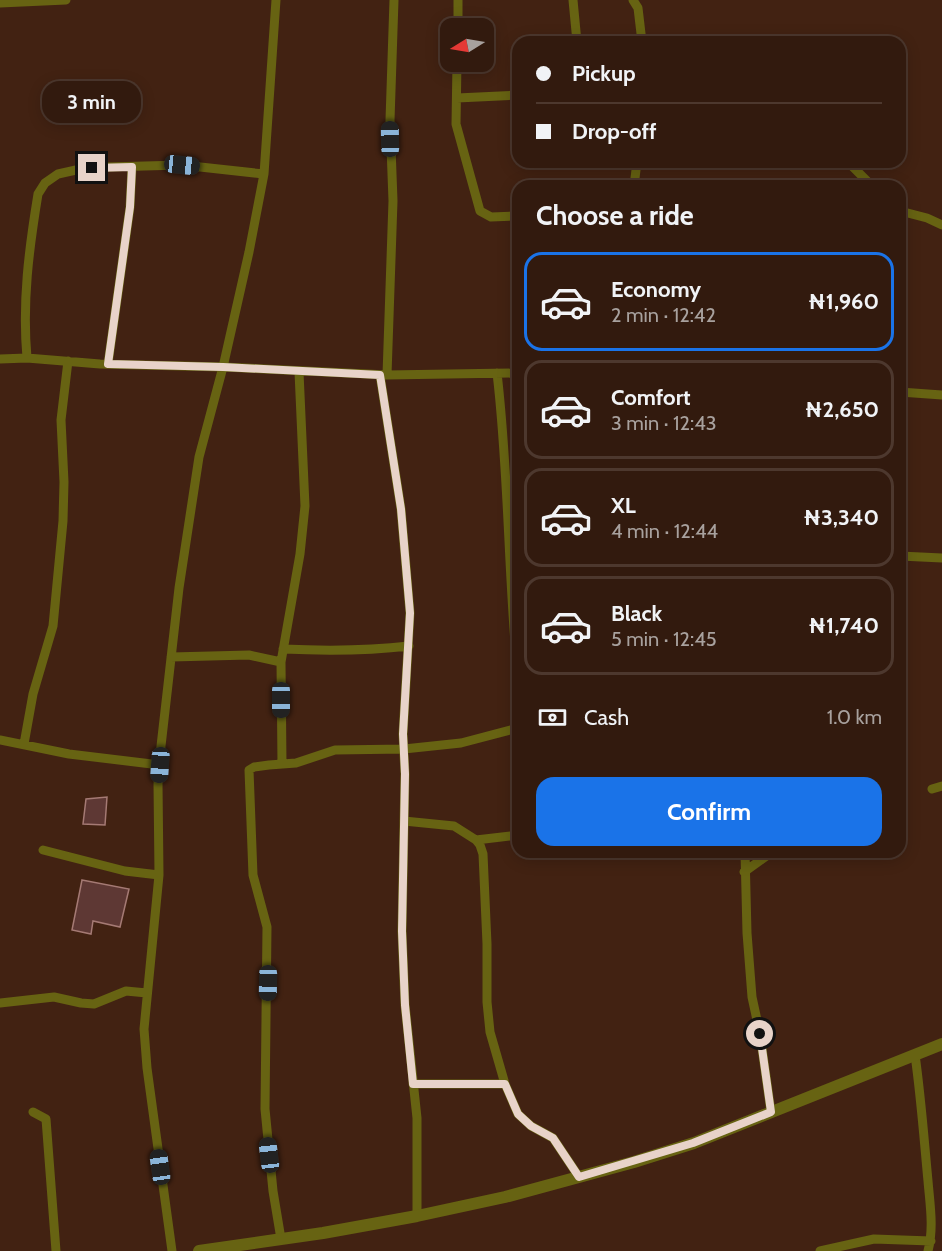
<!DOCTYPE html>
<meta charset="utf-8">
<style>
body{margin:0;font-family:Cabin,sans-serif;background:#3a2317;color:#f1f3f6;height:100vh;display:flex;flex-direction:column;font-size:22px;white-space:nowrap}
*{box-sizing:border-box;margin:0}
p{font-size:20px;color:#a8a19e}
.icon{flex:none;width:33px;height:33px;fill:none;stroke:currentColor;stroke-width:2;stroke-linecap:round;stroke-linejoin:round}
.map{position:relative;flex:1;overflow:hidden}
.drawer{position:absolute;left:512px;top:180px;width:394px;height:678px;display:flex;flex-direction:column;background:#321a0e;border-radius:18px;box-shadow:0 3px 15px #0003,0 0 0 2px #4d382e}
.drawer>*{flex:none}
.hud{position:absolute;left:512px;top:36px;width:394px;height:132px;border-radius:18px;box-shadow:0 3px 15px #0003,0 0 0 2px #4d382e;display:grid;align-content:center;height:132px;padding:0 24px;background:#321a0e}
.needle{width:39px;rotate:259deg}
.buttons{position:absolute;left:440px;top:18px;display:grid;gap:12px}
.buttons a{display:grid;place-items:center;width:54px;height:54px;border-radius:12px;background:#321a0e;box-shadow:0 3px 15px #0003,0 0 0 2px #4d382e;font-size:30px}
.end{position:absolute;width:27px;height:27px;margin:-14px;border:8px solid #e8d3c9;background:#111;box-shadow:0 0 0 3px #111}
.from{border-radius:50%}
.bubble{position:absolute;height:42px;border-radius:18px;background:#321a0e;box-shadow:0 3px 15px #0003,0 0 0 2px #4d382e;font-size:20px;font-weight:800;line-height:42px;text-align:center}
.car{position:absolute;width:18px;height:36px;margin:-18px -9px;border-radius:8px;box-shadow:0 0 4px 2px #0007;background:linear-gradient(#222 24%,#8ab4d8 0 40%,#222 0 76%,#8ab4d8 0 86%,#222 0)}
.hud b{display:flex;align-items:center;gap:21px;height:57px;font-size:22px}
.hud b+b{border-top:2px solid #4d382e}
.hud i{width:15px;height:15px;background:#f1f3f6}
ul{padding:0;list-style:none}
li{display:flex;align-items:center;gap:18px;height:99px;margin:0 12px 9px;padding:0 12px;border:3px solid #4d382e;border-radius:18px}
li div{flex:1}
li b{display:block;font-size:22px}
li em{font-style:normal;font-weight:800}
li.active{border-color:#1a73e8}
li>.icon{width:54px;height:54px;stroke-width:1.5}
h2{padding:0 24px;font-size:27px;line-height:72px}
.pay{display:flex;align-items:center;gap:15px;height:66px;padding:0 24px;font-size:22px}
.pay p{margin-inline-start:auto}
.cta{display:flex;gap:12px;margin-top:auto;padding:12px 24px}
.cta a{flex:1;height:69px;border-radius:18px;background:#1a73e8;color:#fff;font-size:24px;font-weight:800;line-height:69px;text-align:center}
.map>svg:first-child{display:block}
.building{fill:#5e3834;stroke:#a57a74;stroke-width:1.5}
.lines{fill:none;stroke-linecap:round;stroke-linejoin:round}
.minor{stroke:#676312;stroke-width:9}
.tertiary{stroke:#676312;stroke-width:12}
.route{stroke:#e8d3c9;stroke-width:8}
</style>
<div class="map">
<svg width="942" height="1251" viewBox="0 0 942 1251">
<rect width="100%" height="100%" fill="#422212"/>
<path class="building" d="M107 797 105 825 83 824 86 799Z
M82 880 129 889 120 927 93 921 91 934 72 930Z"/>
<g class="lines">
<path class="minor" d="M573 0 577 42
M633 0 638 8 642 42
M0 3 66 0
M458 28V0
M457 62 456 124 480 211 491 217 518 216
M457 98 518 95
M848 162 872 186
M634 186 637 162
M900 211 927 218 942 225
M27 358C22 302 29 249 38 194L45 183 58 174 76 170 107 167 182 165 264 174
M0 359 27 358 100 364 223 367 387 375 518 373
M108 364 130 207 132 167
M497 373C509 474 508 577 518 679
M380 375 401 509 410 613 403 734 405 774 402 931 405 1005 417 1118V1216
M387 375 393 201 390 120 394 0
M900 392 942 395
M900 556 942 558
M283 649C326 651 366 651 409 646
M171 657 249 655 281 662
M0 740 69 754 160 765
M24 744 33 694 53 626 63 521 64 482 61 420 68 361
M282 764 281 662 300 554 305 506 299 372
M932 789 942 786
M404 821 454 826 476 840 480 845 483 854 487 944V1002L490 1032 505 1084 518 1114 531 1126 553 1138 579 1177
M476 840 518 835
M43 850 125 871 159 875
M745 852 747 933 752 997 760 1034 771 1112
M744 872 772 852
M0 1003 54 997 81 1003 94 1004 126 991 147 993
M915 1055C921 1097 924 1139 928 1181 930 1205 934 1228 928 1251
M413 1084H505
M33 1112 46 1119 56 1251
M281 1239 273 1191 265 1109 267 927 253 875 249 770 254 767 269 765 296 763 335 750 404 749 461 743 518 728
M172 1251 147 1068 144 1029 159 875 158 784 161 746 179 588 199 457 223 367 249 252 264 174 276 0
M820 1251 874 1239 931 1241"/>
<path class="tertiary" d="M199 1251 323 1233 417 1216 505 1197 634 1162 694 1143 942 1044"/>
</g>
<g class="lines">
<path class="route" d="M92 168 132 167 130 207 108 364 223 367 380 375 401 509 410 613 403 734 405 774 402 931 405 1005 413 1084H505L518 1114 531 1126 553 1138 579 1177 693 1143 771 1112 760 1034"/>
</g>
</svg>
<div class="buttons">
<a><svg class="needle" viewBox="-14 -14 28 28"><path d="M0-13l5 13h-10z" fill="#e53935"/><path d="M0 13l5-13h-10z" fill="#a8a19e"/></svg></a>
</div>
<i class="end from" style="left:760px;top:1034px"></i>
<i class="end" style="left:92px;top:168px"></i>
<div class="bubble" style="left:42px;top:81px;width:99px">3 min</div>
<i class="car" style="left:390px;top:139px;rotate:359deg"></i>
<i class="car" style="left:182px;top:165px;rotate:96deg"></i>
<i class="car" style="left:281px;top:700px;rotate:180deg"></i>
<i class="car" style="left:160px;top:765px;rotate:184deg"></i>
<i class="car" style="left:268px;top:983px;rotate:181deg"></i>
<i class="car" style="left:269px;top:1155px;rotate:353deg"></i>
<i class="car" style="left:160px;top:1167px;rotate:352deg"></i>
<div class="hud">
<b><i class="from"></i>Pickup</b>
<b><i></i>Drop-off</b>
</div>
<section class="drawer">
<h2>Choose a ride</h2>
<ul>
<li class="active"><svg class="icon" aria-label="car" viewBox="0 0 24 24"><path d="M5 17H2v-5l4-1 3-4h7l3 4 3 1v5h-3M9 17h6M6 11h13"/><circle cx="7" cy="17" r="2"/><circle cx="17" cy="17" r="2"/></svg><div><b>Economy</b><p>2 min · 12:42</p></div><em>₦1,960</em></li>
<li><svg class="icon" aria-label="car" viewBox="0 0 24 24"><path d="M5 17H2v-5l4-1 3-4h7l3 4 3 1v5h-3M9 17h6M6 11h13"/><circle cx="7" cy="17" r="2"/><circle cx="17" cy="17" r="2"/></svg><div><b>Comfort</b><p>3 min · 12:43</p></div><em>₦2,650</em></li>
<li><svg class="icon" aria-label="car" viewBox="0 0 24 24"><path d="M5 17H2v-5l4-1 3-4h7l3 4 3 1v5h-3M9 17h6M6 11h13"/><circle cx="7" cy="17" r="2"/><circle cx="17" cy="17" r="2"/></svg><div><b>XL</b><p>4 min · 12:44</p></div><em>₦3,340</em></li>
<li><svg class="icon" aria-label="car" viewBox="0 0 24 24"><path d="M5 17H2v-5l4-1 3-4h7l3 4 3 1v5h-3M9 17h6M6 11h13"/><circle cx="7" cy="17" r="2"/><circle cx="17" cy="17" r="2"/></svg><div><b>Black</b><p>5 min · 12:45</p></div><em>₦1,740</em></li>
</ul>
<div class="pay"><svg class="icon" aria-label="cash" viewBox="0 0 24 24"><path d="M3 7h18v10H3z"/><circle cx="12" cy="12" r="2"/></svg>Cash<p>1.0 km</p></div>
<div class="cta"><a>Confirm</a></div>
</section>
</div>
